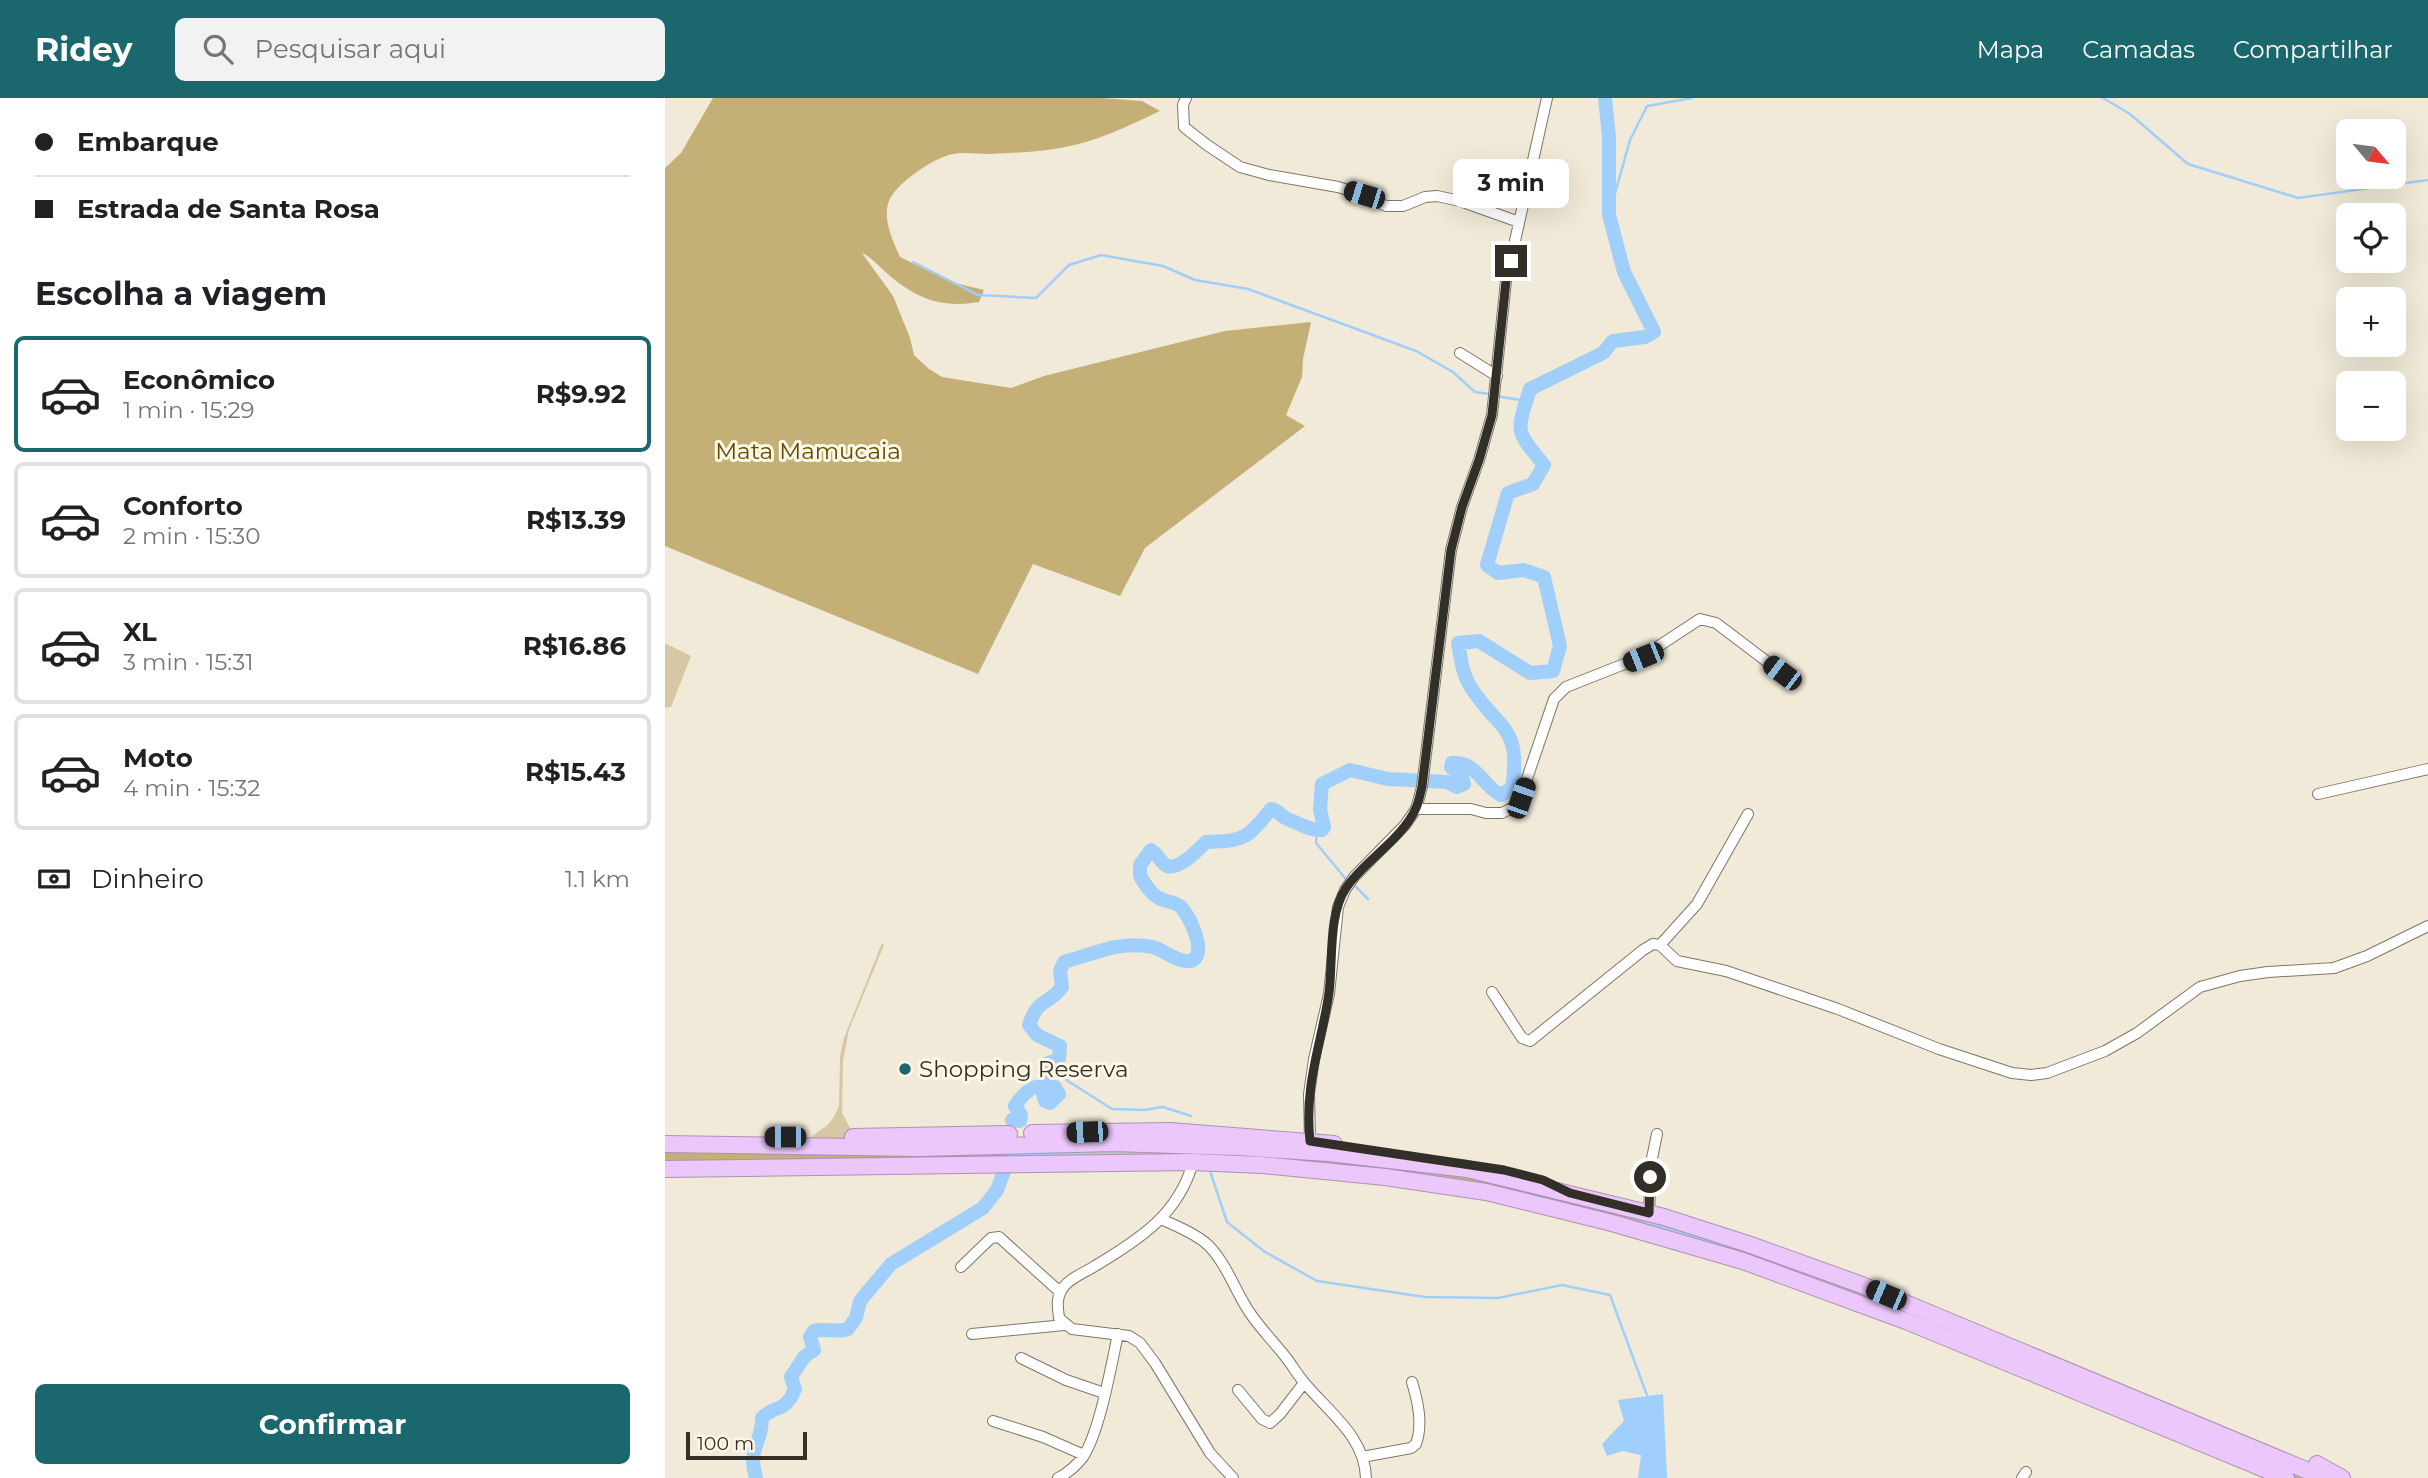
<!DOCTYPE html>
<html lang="pt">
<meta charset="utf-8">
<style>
body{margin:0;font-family:Montserrat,sans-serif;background:#f2f2f2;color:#202124;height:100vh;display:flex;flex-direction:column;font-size:26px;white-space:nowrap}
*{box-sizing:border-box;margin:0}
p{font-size:23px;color:#757577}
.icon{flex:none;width:38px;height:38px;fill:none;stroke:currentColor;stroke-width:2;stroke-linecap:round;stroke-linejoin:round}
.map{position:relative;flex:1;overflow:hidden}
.drawer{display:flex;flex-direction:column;background:#fff;width:665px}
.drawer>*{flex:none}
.guide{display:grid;align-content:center;height:154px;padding:0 35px;background:#fff}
.needle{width:46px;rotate:119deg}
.controls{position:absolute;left:1671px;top:21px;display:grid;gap:14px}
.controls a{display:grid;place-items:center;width:70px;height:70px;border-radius:10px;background:#fff;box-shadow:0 7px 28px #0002;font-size:35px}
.scale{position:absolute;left:21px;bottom:18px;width:121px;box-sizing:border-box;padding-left:7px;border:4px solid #312f28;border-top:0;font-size:19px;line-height:24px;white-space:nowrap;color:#312f28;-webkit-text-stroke:5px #fef7e5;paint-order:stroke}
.end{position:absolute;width:32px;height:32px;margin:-16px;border:9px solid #312f28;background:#fff;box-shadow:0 0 0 4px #fff}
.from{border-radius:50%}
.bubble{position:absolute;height:49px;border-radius:10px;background:#fff;box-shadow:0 7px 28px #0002;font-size:23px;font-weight:700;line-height:49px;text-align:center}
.car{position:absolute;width:21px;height:42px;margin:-21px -10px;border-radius:9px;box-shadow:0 0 5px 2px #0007;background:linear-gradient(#222 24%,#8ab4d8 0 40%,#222 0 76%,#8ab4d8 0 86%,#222 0)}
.guide b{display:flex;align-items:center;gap:24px;height:66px;font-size:26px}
.guide b+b{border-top:2px solid #e0e0e0}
.guide i{width:18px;height:18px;background:#202124}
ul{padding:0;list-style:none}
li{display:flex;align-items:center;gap:21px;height:116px;margin:0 14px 10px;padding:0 21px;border:4px solid #e0e0e0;border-radius:10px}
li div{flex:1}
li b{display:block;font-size:26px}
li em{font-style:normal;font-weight:700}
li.active{border-color:#1a676d}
li>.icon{width:63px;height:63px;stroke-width:1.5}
h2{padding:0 35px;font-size:32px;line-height:84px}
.pay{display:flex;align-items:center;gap:18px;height:77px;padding:0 35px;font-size:26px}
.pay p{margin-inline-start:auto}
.primary-button{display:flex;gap:14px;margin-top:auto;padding:14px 35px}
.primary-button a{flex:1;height:80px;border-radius:10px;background:#1a676d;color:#fff;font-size:28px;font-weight:700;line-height:80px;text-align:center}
header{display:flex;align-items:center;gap:42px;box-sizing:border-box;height:98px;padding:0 35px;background:#1a676d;color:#fff}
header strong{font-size:33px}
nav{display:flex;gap:38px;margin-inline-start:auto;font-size:24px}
.search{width:490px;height:63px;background:#f2f2f2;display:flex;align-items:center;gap:18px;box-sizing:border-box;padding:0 24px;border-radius:10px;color:#757577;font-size:26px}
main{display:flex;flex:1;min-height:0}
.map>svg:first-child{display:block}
.green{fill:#d6c8a5}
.forest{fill:#c4af76}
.water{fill:#a1cffb}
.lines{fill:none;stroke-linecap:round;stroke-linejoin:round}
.stream{stroke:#a1cffb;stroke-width:2.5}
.river{stroke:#a1cffb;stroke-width:14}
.minor-casing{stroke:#7d7767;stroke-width:12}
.highway-casing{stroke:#ab92b1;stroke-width:18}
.minor{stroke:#fff;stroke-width:10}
.highway{stroke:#ecc7fb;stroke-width:16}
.route{stroke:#312f28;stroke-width:9}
.poi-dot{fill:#1a676d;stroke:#fef7e5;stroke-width:2.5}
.labels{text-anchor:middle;stroke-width:6;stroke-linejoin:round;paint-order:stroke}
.park-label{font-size:23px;fill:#614c01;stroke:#fef7e5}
.poi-label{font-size:23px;fill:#312f28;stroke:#fef7e5;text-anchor:start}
</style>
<header>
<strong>Ridey</strong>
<div class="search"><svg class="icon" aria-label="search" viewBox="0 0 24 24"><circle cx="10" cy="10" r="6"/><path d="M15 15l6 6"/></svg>Pesquisar aqui</div>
<nav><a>Mapa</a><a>Camadas</a><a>Compartilhar</a></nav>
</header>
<main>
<section class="drawer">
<div class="guide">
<b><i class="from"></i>Embarque</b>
<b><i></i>Estrada de Santa Rosa</b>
</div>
<h2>Escolha a viagem</h2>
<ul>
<li class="active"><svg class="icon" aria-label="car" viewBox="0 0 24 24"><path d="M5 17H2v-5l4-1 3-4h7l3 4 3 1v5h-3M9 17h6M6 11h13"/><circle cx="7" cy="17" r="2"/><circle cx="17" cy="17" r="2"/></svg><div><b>Econômico</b><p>1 min · 15:29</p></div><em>R$9.92</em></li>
<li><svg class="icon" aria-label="car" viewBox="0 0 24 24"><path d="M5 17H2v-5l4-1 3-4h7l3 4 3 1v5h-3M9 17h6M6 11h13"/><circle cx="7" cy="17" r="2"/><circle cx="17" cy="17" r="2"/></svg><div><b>Conforto</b><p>2 min · 15:30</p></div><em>R$13.39</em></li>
<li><svg class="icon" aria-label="car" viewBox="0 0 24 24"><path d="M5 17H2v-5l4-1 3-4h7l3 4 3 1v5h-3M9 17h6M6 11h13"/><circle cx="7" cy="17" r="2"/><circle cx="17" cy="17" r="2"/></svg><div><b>XL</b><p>3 min · 15:31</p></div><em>R$16.86</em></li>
<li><svg class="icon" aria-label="car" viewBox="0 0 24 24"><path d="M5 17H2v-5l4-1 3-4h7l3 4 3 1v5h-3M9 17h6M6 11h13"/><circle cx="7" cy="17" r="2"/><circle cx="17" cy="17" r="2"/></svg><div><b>Moto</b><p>4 min · 15:32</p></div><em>R$15.43</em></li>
</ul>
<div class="pay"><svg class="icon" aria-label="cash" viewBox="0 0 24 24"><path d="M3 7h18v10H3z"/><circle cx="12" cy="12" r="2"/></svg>Dinheiro<p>1.1 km</p></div>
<div class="primary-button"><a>Confirmar</a></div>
</section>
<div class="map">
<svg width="1763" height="1380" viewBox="0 0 1763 1380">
<rect width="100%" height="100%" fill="#f1ead8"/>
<path class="green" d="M0 545 26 558 6 609 0 610Z
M217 845 219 847 184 932 178 963 177 1015 185 1030 195 1039 143 1042C157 1028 165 1032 174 1007L175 958 179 940Z"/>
<path class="forest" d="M48 0H437L477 3 495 13C461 29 431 44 395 50 372 54 348 55 325 56 313 56 300 54 288 56 270 59 231 85 224 103 217 121 228 143 235 159L286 184 319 192 314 204C278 210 254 202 226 179 217 171 206 159 197 155L228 198 245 240 249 257 264 271 277 279 346 290 379 278 560 233 646 224 638 261 637 279 621 317 640 328 480 450 455 498 368 466 313 576 0 448V70L16 55Z
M388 1050 618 1055 805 1079 977 1117 1157 1179 1647 1380H1628L1455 1309 893 1104 437 1059 0 1063V1052Z"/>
<path class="water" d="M998 1296 1002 1380H973L976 1357 957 1353 942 1358 937 1346 959 1323 953 1302Z"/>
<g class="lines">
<path class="stream" d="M1438 0 1465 16 1523 66 1633 100 1763 82
M944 117 965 42 982 8 1027 0
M248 164 313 197 371 200 404 167 436 157 498 168 530 182 583 191 751 253 788 274 810 294 825 296
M832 298 861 303
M652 733 651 745 680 780
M691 789 703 801
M381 969 447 1011 479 1012 498 1009 526 1018
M342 1056 524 1055
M569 1057 597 1058
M729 1071 871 1096
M545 1073 562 1124 600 1154 652 1183 760 1199 833 1200 897 1187 945 1197 983 1300
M962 1118 1097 1160 1198 1199
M1625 1374 1639 1380"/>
<path class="river" d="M347 1022 355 1023 356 1017 350 1008C356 999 365 988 376 988L380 1003 385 1005 394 996 390 989 382 985 379 971 383 965 394 961 395 948 372 937 364 927C374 898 382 909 397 889L395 873 399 864C429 856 456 842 488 849 499 852 517 868 528 862 542 853 524 818 516 809 511 804 502 804 496 801 487 798 480 786 475 778V767L486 752C493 756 496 765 502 768 514 772 533 752 541 744 579 743 582 741 606 711 615 712 616 720 625 722 634 726 647 733 657 732L659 729 655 711 657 686 685 672 723 681 782 684 792 689 799 686 796 677 786 669 787 665C812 663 818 689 836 697L847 690C857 626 833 633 805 588 797 575 796 560 793 545L814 543 865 575 888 573 895 548 879 479 859 472 833 475 822 467 843 395 868 386 879 367C850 331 851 336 865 291L938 255 948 243 980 239 989 234 959 174 944 117V39L940 0
M91 1380C82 1350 97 1346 97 1320 111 1305 119 1317 130 1291L126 1279 139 1259 149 1252 145 1239 149 1233C160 1230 171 1235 183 1231L191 1220 195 1203 226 1166 318 1110 332 1092 339 1073"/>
<defs>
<path id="minor" d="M521 0 518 7 519 29 542 47 575 69 604 77 673 89 699 97 721 108H738L760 99 772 98 795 103 854 124
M795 255 832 278
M1653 696 1763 671
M751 711H806L821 715H837L853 707 889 601 901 589 977 559 1035 521 1051 525 1117 575
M995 847 1032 806 1083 716
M827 894 857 940 865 943 978 852 988 846 995 847 1012 863 1061 873 1173 911 1274 951 1347 975 1366 977 1382 975 1440 953 1472 935 1535 889 1575 878 1603 874 1669 870 1702 858 1763 828
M645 1043 644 996 649 961 664 896 673 809 680 792 689 779 740 727 751 711 757 689 786 452 797 409 814 362 827 317 841 183 882 0
M528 1064C514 1116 475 1141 430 1168 419 1175 402 1181 396 1193 391 1202 393 1211 394 1220L407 1231 464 1238 475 1245 490 1265 545 1355 568 1380
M984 1115 986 1065 992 1036
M496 1121C511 1128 530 1135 543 1147 562 1166 570 1193 585 1215 595 1230 608 1243 619 1257 626 1265 631 1275 638 1283 662 1313 700 1338 701 1380
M296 1169 326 1140 334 1139 395 1194
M307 1236 399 1227
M356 1260 401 1282 439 1295
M573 1292 597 1321 605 1325 615 1316 639 1285
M328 1323 378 1339 419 1357
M697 1359 746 1350 751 1346C758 1326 753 1304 747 1284
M393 1380C403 1375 411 1368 418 1359 435 1333 446 1268 453 1236
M1357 1380 1361 1374"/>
<path id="highway" d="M367 1035 505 1033 669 1046
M188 1039 344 1036
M0 1046 253 1050 447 1045 573 1049 664 1055 802 1071 999 1119 1083 1146 1197 1187 1660 1380
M0 1071 528 1064 597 1067 720 1079 821 1094 947 1125 1078 1163 1241 1223 1621 1380
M1652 1366 1677 1380"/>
</defs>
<use href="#minor" class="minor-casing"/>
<use href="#highway" class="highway-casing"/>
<use href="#minor" class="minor"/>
<use href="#highway" class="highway"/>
</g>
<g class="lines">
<path class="route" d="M846 163 841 183 827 317 814 362 797 409 786 452 757 689C755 696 754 703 751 710 737 742 700 762 681 790 663 816 668 864 664 895 656 949 639 986 645 1043L839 1072 878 1082 905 1095 984 1115 985 1079"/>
</g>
<circle class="poi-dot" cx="240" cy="971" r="7"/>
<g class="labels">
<g class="park-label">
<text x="143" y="361">Mata Mamucaia</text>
</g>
<g class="poi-label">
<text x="254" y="979">Shopping Reserva</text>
</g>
</g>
</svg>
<div class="controls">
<a><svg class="needle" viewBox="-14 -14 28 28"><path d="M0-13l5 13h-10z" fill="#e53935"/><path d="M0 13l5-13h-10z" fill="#757577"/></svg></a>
<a><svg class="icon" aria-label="locate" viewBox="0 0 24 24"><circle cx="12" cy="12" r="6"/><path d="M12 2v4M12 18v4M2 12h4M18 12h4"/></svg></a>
<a>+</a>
<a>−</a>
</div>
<div class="scale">100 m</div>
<i class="end from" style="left:985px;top:1079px"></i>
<i class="end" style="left:846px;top:163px"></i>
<div class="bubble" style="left:788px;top:61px;width:116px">3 min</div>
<i class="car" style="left:699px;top:97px;rotate:287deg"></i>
<i class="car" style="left:978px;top:559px;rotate:248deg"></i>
<i class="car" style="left:1117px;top:575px;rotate:307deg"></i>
<i class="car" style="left:856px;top:700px;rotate:19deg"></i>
<i class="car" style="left:422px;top:1034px;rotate:268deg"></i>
<i class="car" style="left:120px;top:1039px;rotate:270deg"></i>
<i class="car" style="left:1221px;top:1197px;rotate:293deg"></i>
</div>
</main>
